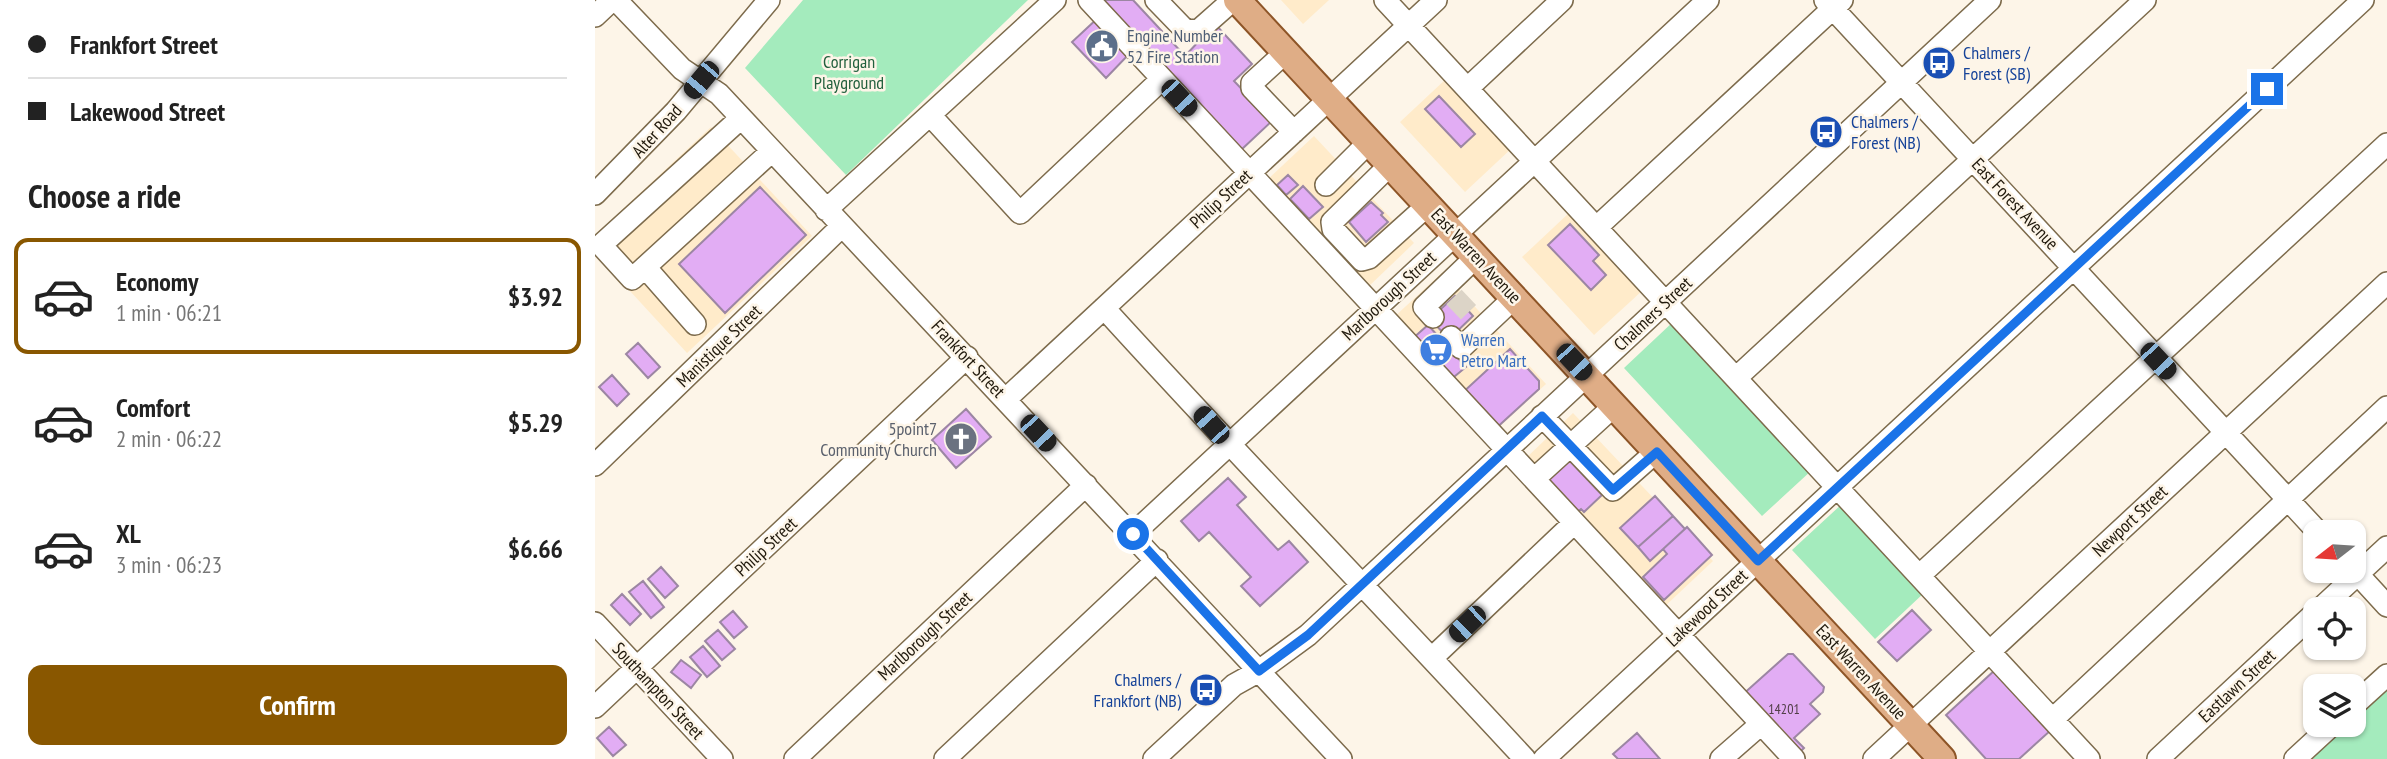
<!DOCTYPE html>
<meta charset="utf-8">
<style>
body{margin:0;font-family:"PT Sans Narrow",sans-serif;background:#f2f2f2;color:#222;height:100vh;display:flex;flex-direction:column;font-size:26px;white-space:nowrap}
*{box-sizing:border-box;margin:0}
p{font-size:23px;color:#767676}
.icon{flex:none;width:38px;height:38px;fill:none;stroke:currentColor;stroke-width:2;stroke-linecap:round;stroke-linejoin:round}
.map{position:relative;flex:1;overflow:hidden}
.details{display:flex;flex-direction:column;background:#fff;width:595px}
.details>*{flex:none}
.top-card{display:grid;align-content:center;height:154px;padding:0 28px;background:#fff}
.needle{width:46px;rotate:253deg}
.buttons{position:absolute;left:1708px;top:520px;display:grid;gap:14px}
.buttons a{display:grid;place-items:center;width:63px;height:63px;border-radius:14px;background:#fff;box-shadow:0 2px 5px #0004;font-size:35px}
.end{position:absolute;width:32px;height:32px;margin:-16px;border:9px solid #1a73e8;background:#fff;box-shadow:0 0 0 4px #fff}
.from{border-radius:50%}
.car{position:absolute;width:21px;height:42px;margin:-21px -10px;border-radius:9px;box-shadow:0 0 5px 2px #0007;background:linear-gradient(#222 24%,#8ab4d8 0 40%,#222 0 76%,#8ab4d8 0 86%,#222 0)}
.top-card b{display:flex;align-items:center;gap:24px;height:66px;font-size:26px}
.top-card b+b{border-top:2px solid #e0e0e0}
.top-card i{width:18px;height:18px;background:#222}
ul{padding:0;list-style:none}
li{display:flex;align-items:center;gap:21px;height:116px;margin:0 14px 10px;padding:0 14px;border:4px solid transparent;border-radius:14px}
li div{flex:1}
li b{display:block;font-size:26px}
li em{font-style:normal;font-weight:800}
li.selected{border-color:#895700}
li>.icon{width:63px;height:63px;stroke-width:1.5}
h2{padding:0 28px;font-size:32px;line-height:84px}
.button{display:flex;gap:14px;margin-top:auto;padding:14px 28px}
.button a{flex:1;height:80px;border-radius:14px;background:#895700;color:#fff;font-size:28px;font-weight:800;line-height:80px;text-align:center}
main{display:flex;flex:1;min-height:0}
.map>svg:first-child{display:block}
.built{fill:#ffebca}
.green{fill:#a4ebbd}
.building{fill:#e2adf4;stroke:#9c86a3;stroke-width:2}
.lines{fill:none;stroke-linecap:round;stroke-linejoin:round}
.minor-tunnel{stroke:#dcd4c7;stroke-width:21;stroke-dasharray:21 10;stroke-linecap:butt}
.minor-casing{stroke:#7d6b4c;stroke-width:24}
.major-casing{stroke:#8e5527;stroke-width:30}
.minor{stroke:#fff;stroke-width:21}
.major{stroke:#dfad86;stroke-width:26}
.route{stroke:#1a73e8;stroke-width:9}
.labels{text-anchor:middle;stroke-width:5;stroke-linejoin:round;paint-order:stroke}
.number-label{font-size:14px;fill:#503e46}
.service-label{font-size:18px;fill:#4e5e75;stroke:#fdf5e8;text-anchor:start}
.transit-label{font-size:18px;fill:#164399;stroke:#fdf5e8;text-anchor:start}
.park-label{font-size:18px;fill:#22603d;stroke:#fdf5e8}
.street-label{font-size:18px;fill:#20190c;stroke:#fdf5e8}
.shop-label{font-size:18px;fill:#366cbe;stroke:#fdf5e8;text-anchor:start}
.worship-label{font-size:18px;fill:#5b616d;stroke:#fdf5e8;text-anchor:end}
</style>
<main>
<section class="details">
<div class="top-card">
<b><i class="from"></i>Frankfort Street</b>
<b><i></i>Lakewood Street</b>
</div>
<h2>Choose a ride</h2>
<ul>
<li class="selected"><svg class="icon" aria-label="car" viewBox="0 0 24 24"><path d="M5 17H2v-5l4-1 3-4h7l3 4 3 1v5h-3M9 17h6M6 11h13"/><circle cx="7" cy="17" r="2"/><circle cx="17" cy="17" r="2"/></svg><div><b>Economy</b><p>1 min · 06:21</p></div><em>$3.92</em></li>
<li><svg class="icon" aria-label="car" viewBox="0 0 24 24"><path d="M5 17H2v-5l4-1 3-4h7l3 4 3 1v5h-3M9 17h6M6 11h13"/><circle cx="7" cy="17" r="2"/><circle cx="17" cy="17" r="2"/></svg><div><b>Comfort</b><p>2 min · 06:22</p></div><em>$5.29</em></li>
<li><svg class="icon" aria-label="car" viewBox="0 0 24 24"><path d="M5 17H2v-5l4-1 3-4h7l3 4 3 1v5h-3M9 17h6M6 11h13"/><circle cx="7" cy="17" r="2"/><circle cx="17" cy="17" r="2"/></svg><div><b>XL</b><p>3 min · 06:23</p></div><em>$6.66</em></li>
</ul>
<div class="button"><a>Confirm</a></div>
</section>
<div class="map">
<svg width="1792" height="759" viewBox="0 0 1792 759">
<rect width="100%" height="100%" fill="#fdf5e8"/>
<path class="built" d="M686 0H734L708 24Z
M852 78 917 148 870 192 805 122Z
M116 127 217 236 92 353 0 253V235Z
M719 136 819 243 771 289 671 181Z
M975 212 1048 290 999 335 927 257Z
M848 272 951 384 901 430 798 318Z
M978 413 1118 561 1067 609 929 460Z"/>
<path class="green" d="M208 0H433L251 175 150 68Z
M1079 321 1217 470 1167 516 1029 368Z
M1248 503 1330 592 1280 639 1197 550Z
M1792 681V759H1707L1745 725 1759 724V711Z"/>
<path class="building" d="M507 0H538L590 56 620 24 657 64 639 81 677 121 646 150Z
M505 16 537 51 511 78 477 42Z
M844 96 880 134 866 147 830 109Z
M693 175 703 185 691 195 682 185Z
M708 186 728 207 714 219 695 199Z
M165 187 211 235 130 313 84 264Z
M776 202 788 213 786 215 793 222 771 242 754 222Z
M975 224 1004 255 998 261 1011 275 996 290 953 245Z
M860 296 878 316 854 339 835 319Z
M833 325 871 367 854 381 817 339Z
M43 343 65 367 53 378 31 354Z
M915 349 944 381V389L898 431 865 395Z
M17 375 34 394 22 406 4 387Z
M371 409 396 437 361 468 337 440Z
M973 459 1007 495 989 512 986 509 980 514 950 481Z
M633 478 651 497 642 505 683 550 694 541 713 562 665 606 646 586 656 577 614 532 604 541 586 521Z
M1060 496 1078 516 1043 547 1025 528Z
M1078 516 1090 529 1055 561 1043 547Z
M1092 527 1117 555 1069 600 1048 577 1072 554 1068 549Z
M66 567 83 586 70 598 53 579Z
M48 581 69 607 56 618 34 592Z
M27 594 46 614 35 625 16 605Z
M1317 610 1336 630 1302 661 1283 642Z
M138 611 152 627 139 638 125 622Z
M123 630 140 649 127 660 110 641Z
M108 646 125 666 112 677 95 657Z
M1193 654H1198L1229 687 1228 692 1215 704 1225 714 1199 738 1209 748 1202 755 1146 696Z
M86 660 106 675 96 688 76 672Z
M1400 670 1456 730 1424 759H1391L1351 715Z
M14 727 31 745 18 756 2 738Z
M1042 733 1065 759H1023L1018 754Z"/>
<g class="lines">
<path class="minor-tunnel" d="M859 297 878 317"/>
<defs>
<path id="minor" d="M21 0 87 69 124 94 746 759
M494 0 1199 759
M561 0 591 31 604 30 638 0
M790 0 1494 759
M1230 0 1723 532
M0 16 17 0
M691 52 657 83V88L699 132
M873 88 967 0
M335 115 425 213 567 79
M146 118 6 245 37 279 177 151
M795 165 737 222 738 229 767 260 774 258 833 205
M731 185 774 142
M0 194 81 111 174 0
M231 210 460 0
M1002 227 1247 0
M50 267 100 324
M509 308C647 460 791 608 930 759
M838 317 829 307 881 257
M856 337 866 348 919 298
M1141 378 1550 0
M411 399 841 0
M947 416 1018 490 1062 451
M0 465 247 226
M939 479 1019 406
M538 534 1113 0
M1759 570 1792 606
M1325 575 1792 144
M1725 609 1792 547
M0 623 127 759
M837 658 979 523
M1759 705 1792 675
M0 707 372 357
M1458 719 1792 407
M200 759 491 485
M350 759 562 560
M559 759 639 685 664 671 713 635 1395 0
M949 759 1768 0
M1126 759 1166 724
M1279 759 1792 283
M1563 759 1720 613
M1700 759 1738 724"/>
<path id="major" d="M642 0 1347 759"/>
</defs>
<use href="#minor" class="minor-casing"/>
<use href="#major" class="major-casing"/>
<use href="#minor" class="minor"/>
<use href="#major" class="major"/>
</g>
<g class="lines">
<path class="route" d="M538 534 664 671 713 635 947 416 1018 490 1062 452 1163 561 1672 89"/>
</g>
<defs>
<symbol id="civic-disc" viewBox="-11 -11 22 22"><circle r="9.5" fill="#5c6f8a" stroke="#fdf5e8"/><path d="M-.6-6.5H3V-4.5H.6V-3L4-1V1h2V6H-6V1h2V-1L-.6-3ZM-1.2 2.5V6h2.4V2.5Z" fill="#fff"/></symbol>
<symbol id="bus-disc" viewBox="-11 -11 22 22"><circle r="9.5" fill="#1a4fb4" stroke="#fdf5e8"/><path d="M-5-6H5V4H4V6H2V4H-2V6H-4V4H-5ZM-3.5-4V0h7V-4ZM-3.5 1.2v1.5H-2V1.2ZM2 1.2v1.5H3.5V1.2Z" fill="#fff"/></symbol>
<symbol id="supermarket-disc" viewBox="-11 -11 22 22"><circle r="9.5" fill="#3f7fe0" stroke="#fdf5e8"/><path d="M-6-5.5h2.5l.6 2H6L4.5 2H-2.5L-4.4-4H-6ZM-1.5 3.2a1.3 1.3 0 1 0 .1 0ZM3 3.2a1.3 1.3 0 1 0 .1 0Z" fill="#fff"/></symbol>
<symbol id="church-disc" viewBox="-11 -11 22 22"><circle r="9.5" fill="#6b7280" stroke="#fdf5e8"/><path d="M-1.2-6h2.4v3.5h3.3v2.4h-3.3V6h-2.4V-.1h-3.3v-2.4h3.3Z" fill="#fff"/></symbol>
</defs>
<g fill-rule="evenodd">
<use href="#civic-disc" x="488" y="27" width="38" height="38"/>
<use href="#bus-disc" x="1325" y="44" width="38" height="38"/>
<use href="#bus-disc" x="1212" y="113" width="38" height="38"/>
<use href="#supermarket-disc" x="822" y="331" width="38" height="38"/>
<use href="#church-disc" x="347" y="420" width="38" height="38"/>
<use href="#bus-disc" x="592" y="671" width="38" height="38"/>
</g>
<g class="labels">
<g class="number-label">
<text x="1189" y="714">14201</text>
</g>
<g class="service-label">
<text x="532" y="42">Engine Number<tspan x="532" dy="21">52 Fire Station</tspan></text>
</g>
<g class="transit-label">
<text x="1368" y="59">Chalmers /<tspan x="1368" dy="21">Forest (SB)</tspan></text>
<text x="1256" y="128">Chalmers /<tspan x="1256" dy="21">Forest (NB)</tspan></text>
<text x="586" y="686" text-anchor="end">Chalmers /<tspan x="586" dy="21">Frankfort (NB)</tspan></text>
</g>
<g class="park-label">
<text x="254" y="68">Corrigan<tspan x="254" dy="21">Playground</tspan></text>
</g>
<g class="street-label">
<text transform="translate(62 131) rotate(-48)" y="6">Alter Road</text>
<text transform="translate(626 199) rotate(-43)" y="6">Philip Street</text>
<text transform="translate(1420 204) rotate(47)" y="6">East Forest Avenue</text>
<text transform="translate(881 256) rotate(47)" y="6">East Warren Avenue</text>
<text transform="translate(794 296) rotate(-43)" y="6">Marlborough Street</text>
<text transform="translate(1058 314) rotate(-43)" y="6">Chalmers Street</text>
<text transform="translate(124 346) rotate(-44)" y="6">Manistique Street</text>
<text transform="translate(373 359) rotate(47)" y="6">Frankfort Street</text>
<text transform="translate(1535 521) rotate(-43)" y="6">Newport Street</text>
<text transform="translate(171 547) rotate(-43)" y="6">Philip Street</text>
<text transform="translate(1112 608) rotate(-43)" y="6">Lakewood Street</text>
<text transform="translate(330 636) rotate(-43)" y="6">Marlborough Street</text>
<text transform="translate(1266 672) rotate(47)" y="6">East Warren Avenue</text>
<text transform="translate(1642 686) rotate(-43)" y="6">Eastlawn Street</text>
<text transform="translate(63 691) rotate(47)" y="6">Southampton Street</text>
</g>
<g class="shop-label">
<text x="866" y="346">Warren<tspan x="866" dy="21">Petro Mart</tspan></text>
</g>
<g class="worship-label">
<text x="342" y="435">5point7<tspan x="342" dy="21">Community Church</tspan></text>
</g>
</g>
</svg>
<div class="buttons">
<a><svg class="needle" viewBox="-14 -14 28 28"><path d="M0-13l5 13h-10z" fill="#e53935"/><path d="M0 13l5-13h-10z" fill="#767676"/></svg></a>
<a><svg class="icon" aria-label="locate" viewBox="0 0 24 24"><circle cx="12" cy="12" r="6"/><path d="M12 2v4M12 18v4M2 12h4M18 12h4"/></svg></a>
<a><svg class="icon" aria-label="layers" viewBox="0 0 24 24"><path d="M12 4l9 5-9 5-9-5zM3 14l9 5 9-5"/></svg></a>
</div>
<i class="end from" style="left:538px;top:534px"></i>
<i class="end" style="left:1672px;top:89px"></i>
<i class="car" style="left:106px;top:80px;rotate:220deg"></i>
<i class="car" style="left:584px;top:98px;rotate:137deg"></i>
<i class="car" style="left:1563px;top:361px;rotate:137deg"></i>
<i class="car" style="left:979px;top:362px;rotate:137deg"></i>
<i class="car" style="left:616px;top:425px;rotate:318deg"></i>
<i class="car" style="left:443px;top:433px;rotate:137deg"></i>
<i class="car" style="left:872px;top:624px;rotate:226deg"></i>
</div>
</main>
